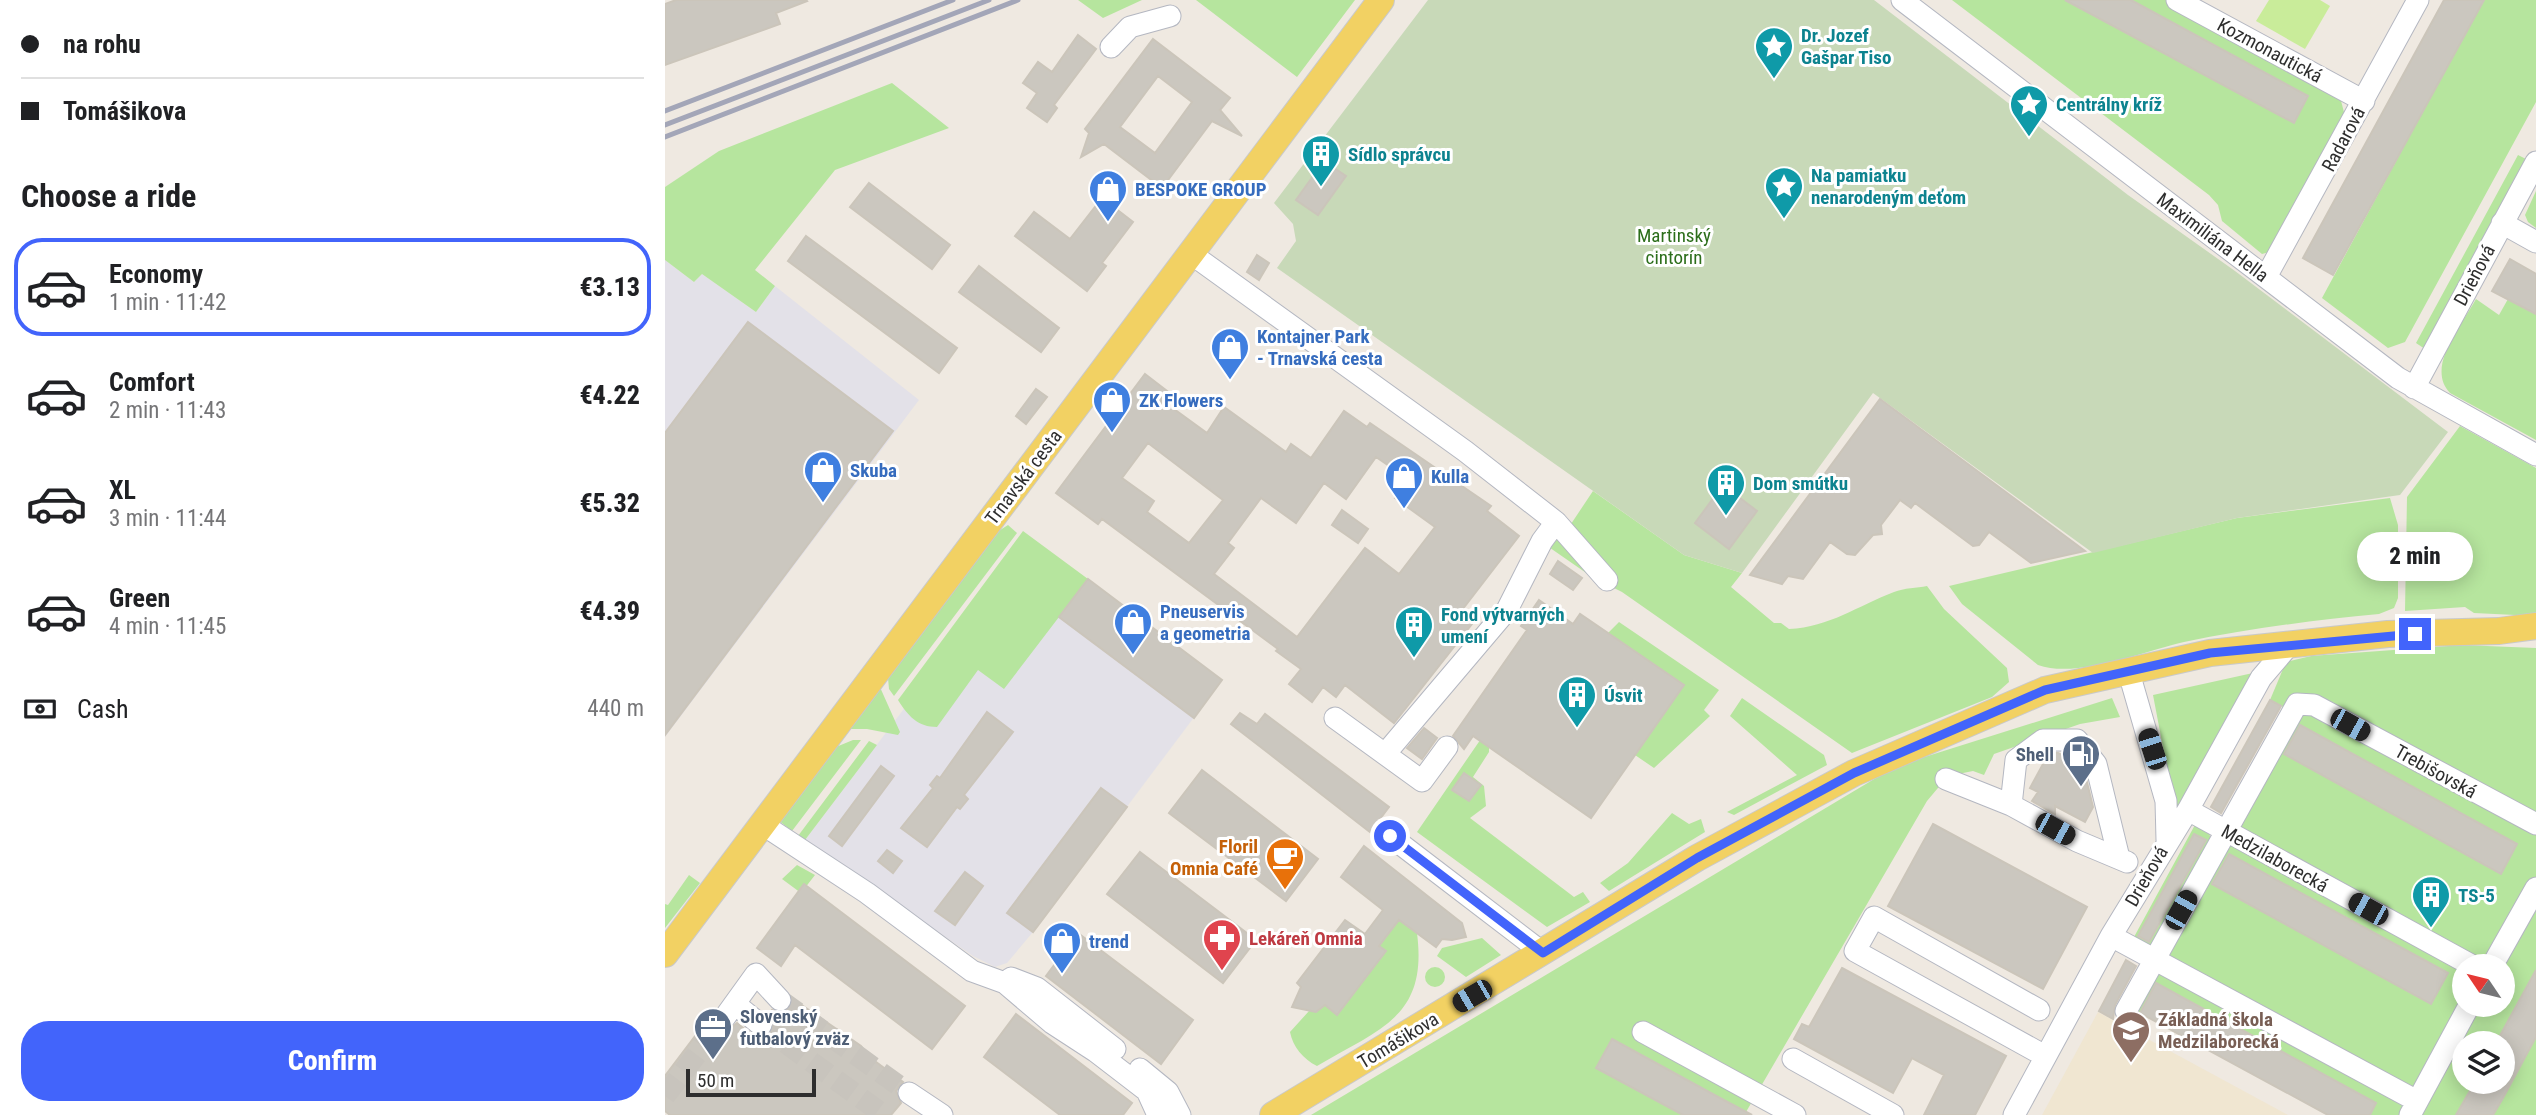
<!DOCTYPE html>
<meta charset="utf-8">
<style>
body{margin:0;font-family:"Roboto Condensed",sans-serif;background:#f6f6f6;color:#202124;height:100vh;display:flex;flex-direction:column;font-size:26px;white-space:nowrap}
*{box-sizing:border-box;margin:0}
p{font-size:23px;color:#757577}
.icon{flex:none;width:38px;height:38px;fill:none;stroke:currentColor;stroke-width:2;stroke-linecap:round;stroke-linejoin:round}
.map{position:relative;flex:1;overflow:hidden}
.drawer{display:flex;flex-direction:column;background:#fff;width:665px}
.drawer>*{flex:none}
.hud{display:grid;align-content:center;height:154px;padding:0 21px;background:#fff}
.needle{width:46px;rotate:305deg}
.fabs{position:absolute;left:1787px;top:954px;display:grid;gap:14px}
.fabs a{display:grid;place-items:center;width:63px;height:63px;border-radius:50%;background:#fff;box-shadow:0 4px 18px #0003;font-size:35px}
.scale{position:absolute;left:21px;bottom:18px;width:130px;box-sizing:border-box;padding-left:7px;border:4px solid #2e2e2e;border-top:0;font-size:19px;line-height:24px;white-space:nowrap;color:#2e2e2e;-webkit-text-stroke:5px #fff;paint-order:stroke}
.end{position:absolute;width:32px;height:32px;margin:-16px;border:9px solid #4264fb;background:#fff;box-shadow:0 0 0 4px #fff}
.from{border-radius:50%}
.bubble{position:absolute;height:49px;border-radius:24px;background:#fff;box-shadow:0 4px 18px #0003;font-size:23px;font-weight:800;line-height:49px;text-align:center}
.car{position:absolute;width:21px;height:42px;margin:-21px -10px;border-radius:9px;box-shadow:0 0 5px 2px #0007;background:linear-gradient(#222 24%,#8ab4d8 0 40%,#222 0 76%,#8ab4d8 0 86%,#222 0)}
.hud b{display:flex;align-items:center;gap:24px;height:66px;font-size:26px}
.hud b+b{border-top:2px solid #e0e0e0}
.hud i{width:18px;height:18px;background:#202124}
ul{padding:0;list-style:none}
li{display:flex;align-items:center;gap:21px;height:98px;margin:0 14px 10px;padding:0 7px;border:4px solid transparent;border-radius:28px}
li div{flex:1}
li b{display:block;font-size:26px}
li em{font-style:normal;font-weight:800}
li.active{border-color:#4264fb}
li>.icon{width:63px;height:63px;stroke-width:1.5}
h2{padding:0 21px;font-size:32px;line-height:84px}
.pay{display:flex;align-items:center;gap:18px;height:77px;padding:0 21px;font-size:26px}
.pay p{margin-inline-start:auto}
.primary-button{display:flex;gap:14px;margin-top:auto;padding:14px 21px}
.primary-button a{flex:1;height:80px;border-radius:28px;background:#4264fb;color:#fff;font-size:28px;font-weight:800;line-height:80px;text-align:center}
main{display:flex;flex:1;min-height:0}
.map>svg:first-child{display:block}
.industrial{fill:#e3e1e8}
.education{fill:#f0e6d1}
.green{fill:#b6e59e;fill-rule:evenodd}
.cemetery{fill:#c8d9b8}
.pitch{fill:#c9ec9a}
.building{fill:#cbc7bf;stroke:#cbc5ba;stroke-width:2;fill-rule:evenodd}
.lines{fill:none;stroke-linecap:round;stroke-linejoin:round}
.minor-tunnel{stroke:#c8c4bd;stroke-width:21;stroke-dasharray:21 10;stroke-linecap:butt}
.minor-casing{stroke:#b4b7c1;stroke-width:23}
.major-casing{stroke:#c9c9c9;stroke-width:28}
.minor{stroke:#fff;stroke-width:21}
.major{stroke:#f2d163;stroke-width:26}
.rail{stroke:#a3a6b8;stroke-width:5}
.route{stroke:#4264fb;stroke-width:9}
.labels{text-anchor:middle;stroke-width:6;stroke-linejoin:round;paint-order:stroke}
.culture-label{font-size:19px;font-weight:bold;fill:#0d838f;stroke:#fff;text-anchor:start}
.street-label{font-size:19px;fill:#2e2e2e;stroke:#fff}
.shop-label{font-size:19px;font-weight:bold;fill:#366cbe;stroke:#fff;text-anchor:start}
.park-label{font-size:19px;fill:#2c6e1b;stroke:#fff}
.service-label{font-size:19px;font-weight:bold;fill:#4e5e75;stroke:#fff;text-anchor:end}
.food-label{font-size:19px;font-weight:bold;fill:#c56008;stroke:#fff;text-anchor:end}
.health-label{font-size:19px;font-weight:bold;fill:#be3a42;stroke:#fff;text-anchor:start}
.education-label{font-size:19px;font-weight:bold;fill:#785e54;stroke:#fff;text-anchor:start}
</style>
<main>
<section class="drawer">
<div class="hud">
<b><i class="from"></i>na rohu</b>
<b><i></i>Tomášikova</b>
</div>
<h2>Choose a ride</h2>
<ul>
<li class="active"><svg class="icon" aria-label="car" viewBox="0 0 24 24"><path d="M5 17H2v-5l4-1 3-4h7l3 4 3 1v5h-3M9 17h6M6 11h13"/><circle cx="7" cy="17" r="2"/><circle cx="17" cy="17" r="2"/></svg><div><b>Economy</b><p>1 min · 11:42</p></div><em>€3.13</em></li>
<li><svg class="icon" aria-label="car" viewBox="0 0 24 24"><path d="M5 17H2v-5l4-1 3-4h7l3 4 3 1v5h-3M9 17h6M6 11h13"/><circle cx="7" cy="17" r="2"/><circle cx="17" cy="17" r="2"/></svg><div><b>Comfort</b><p>2 min · 11:43</p></div><em>€4.22</em></li>
<li><svg class="icon" aria-label="car" viewBox="0 0 24 24"><path d="M5 17H2v-5l4-1 3-4h7l3 4 3 1v5h-3M9 17h6M6 11h13"/><circle cx="7" cy="17" r="2"/><circle cx="17" cy="17" r="2"/></svg><div><b>XL</b><p>3 min · 11:44</p></div><em>€5.32</em></li>
<li><svg class="icon" aria-label="car" viewBox="0 0 24 24"><path d="M5 17H2v-5l4-1 3-4h7l3 4 3 1v5h-3M9 17h6M6 11h13"/><circle cx="7" cy="17" r="2"/><circle cx="17" cy="17" r="2"/></svg><div><b>Green</b><p>4 min · 11:45</p></div><em>€4.39</em></li>
</ul>
<div class="pay"><svg class="icon" aria-label="cash" viewBox="0 0 24 24"><path d="M3 7h18v10H3z"/><circle cx="12" cy="12" r="2"/></svg>Cash<p>440 m</p></div>
<div class="primary-button"><a>Confirm</a></div>
</section>
<div class="map">
<svg width="1871" height="1115" viewBox="0 0 1871 1115">
<rect width="100%" height="100%" fill="#efe9e1"/>
<path class="industrial" d="M0 260 29 282 37 274 91 312 110 286 254 400 0 737Z
M367 539 557 680 368 932 342 963 330 967 308 956 140 840Z"/>
<path class="education" d="M1433 1012 1623 1115H1377Z"/>
<path class="green" d="M413 0H477L438 18Z
M531 0H690L632 77Z
M1287 0H1505L1675 97 1680 116 1608 251 1597 254 1557 221 1553 205 1544 195Z
M1818 0H1871V102L1740 342 1723 348 1657 298Z
M227 83 284 128 170 170 90 270 110 286 91 312 37 274 29 282 0 260V187L54 151Z
M1853 155 1863 160 1760 349 1751 343Z
M1871 191V228L1863 222 1860 215Z
M1811 299 1834 315 1843 299 1871 314V440L1785 393C1760 367 1797 325 1811 299Z
M1795 426 1871 468V616L1809 613 1800 607 1740 611 1742 497Z
M928 491 1019 555 1077 573 1066 587 1109 623H1116L1124 629C1165 627 1192 606 1229 592 1239 588 1252 588 1262 586L1279 609 1342 668 1344 682 1327 697 1187 753 957 592 927 577 878 543 906 524Z
M1725 498 1733 525V598L1729 608 1714 614C1648 620 1583 629 1519 642 1479 651 1412 679 1373 665L1297 604 1284 586 1572 518Z
M343 525 352 533 229 696 224 689 223 678 329 534Z
M358 531 423 579 339 689 313 670 272 727C253 727 243 716 233 700Z
M954 622 1054 690 1039 710 1045 716 989 768 970 755 1019 685 943 633Z
M1797 645 1871 648V1115H1663L1460 1005 1488 951 1469 937 1531 823 1544 831 1546 842 1618 707 1605 700 1621 662 1646 656ZM1799 966H1838V1004H1799ZM1799 1043H1838V1082H1799Z
M866 666 824 747V752L808 777 819 786 821 806 805 818 909 897 918 892 925 902 882 927 752 832Z
M1588 673 1518 806 1510 810 1488 695Z
M214 685 235 732 233 735 202 729H182Z
M1077 698 1159 755 1162 765 1069 815 1062 812 1132 775 1065 716Z
M1447 698 1455 717 1415 724 1329 754 1319 775 1308 771 1283 776 1262 801 1081 1112 947 1039 931 1068 1018 1115H646L1231 766Z
M188 740H196L127 831 113 820 171 747Z
M204 741 212 745 140 840 133 836Z
M1007 813 1024 824 1036 819 1040 832 944 891 935 883 963 863Z
M132 865 150 875 136 893 117 879Z
M24 875 35 883 0 928V904L3 905Z
M734 920 752 933C763 1018 714 1029 652 1066 638 1059 628 1047 625 1032L644 1011H651L660 1005 673 1014 720 951 714 946Z
M817 938 836 955 801 977 772 956 777 948Z
M760 977a10 10 0 1 1 20 0a10 10 0 1 1-20 0Z"/>
<path class="cemetery" d="M763 0H1209L1463 195 1570 271 1783 432 1735 495 1572 518 1428 553 1208 393 1077 573 1019 555 612 268 631 241 628 224 609 203Z"/>
<path class="pitch" d="M1604 0H1655L1665 6 1640 49 1591 21Z"/>
<path class="building" d="M11 0H141L142 1 111 13 115 24 0 65V4Z
M1400 0H1466L1643 96 1629 123Z
M1779 0H1819L1668 275 1638 258Z
M413 35 431 49 389 105 392 108 382 122 362 108 372 93 358 83 373 62 387 72Z
M488 39 565 98 555 110 577 136 547 121 497 188 439 144 416 157 424 133 420 129ZM493 76 527 102 490 153 455 127Z
M659 161 681 176 653 215 631 200Z
M204 183 285 245 267 269 185 207Z
M437 198 468 222 437 263 441 266 422 291 350 236 369 212 405 239Z
M141 236 292 348 274 373 123 261Z
M592 255 604 263 594 280 582 272Z
M1845 259 1871 274V314L1827 291Z
M314 266 394 328 376 352 294 292Z
M83 322 228 431 0 735V433Z
M480 374 515 401 509 409 542 433 559 407 621 452 626 444 646 458 679 411 702 427 705 423 826 506 822 511 854 536 794 614 807 624 729 723 680 685 671 697 658 687 647 702 624 684 636 669 611 651 613 649 437 519 433 524 391 493ZM483 443 558 500 524 543 482 512 489 501 457 478ZM711 457 743 479 730 498 770 527 734 574 700 548 632 637 549 574 569 548 563 543 596 498 631 523 659 483 681 499Z
M371 389 382 397 361 424 351 416Z
M1215 399 1338 490 1420 551 1366 563 1324 532 1314 545 1308 546 1250 503 1246 508 1235 500 1216 525 1217 534 1208 535 1190 555 1182 554 1165 542 1138 579 1123 576 1117 584 1085 575Z
M1058 485 1092 511 1064 549 1030 523Z
M677 510 703 529 693 543 667 525Z
M893 561 917 578 908 590 885 574Z
M423 579 557 680 529 718 394 617Z
M874 600 908 624 915 614 1019 685 926 818 808 736 799 749 788 736 862 630 856 626Z
M1605 700 1616 706 1556 813 1546 807Z
M322 712 348 732 299 795 303 799 295 809 292 807 262 847 236 828 268 788 265 785 272 776 275 778Z
M575 713 592 724 600 714 724 807 705 832 566 724Z
M1635 725 1852 844 1836 874 1619 754Z
M759 728 772 738 757 759 742 748Z
M1384 753H1393L1414 763 1419 770 1428 807 1420 822 1390 806V814L1367 801 1373 792 1365 788Z
M216 766 229 776 177 846 164 836Z
M537 770 653 859 621 901 504 813Z
M799 773 816 785 804 801 787 790Z
M436 788 462 807 368 932 342 913Z
M1268 824 1422 907 1378 989 1223 906Z
M1529 834 1541 840 1484 942 1473 936Z
M699 846 797 923 801 937 787 940 777 939 771 947 734 920 714 946 721 951 672 1015 660 1005 651 1012 627 1007 636 987 632 983 680 920 700 934 718 910 676 877Z
M222 850 237 861 228 873 213 861Z
M475 852 591 940 558 983 442 894Z
M1564 854 1783 973 1766 1004 1547 884Z
M300 872 318 886 290 925 270 911Z
M139 884 300 1006 267 1049 130 945 116 966 92 948Z
M413 933 528 1020 496 1064 381 976Z
M1461 960 1471 966 1450 1005 1448 1019 1434 1011Z
M1177 968 1341 1056 1310 1115H1259L1279 1075 1247 1058 1228 1093 1129 1039 1137 1024 1144 1027Z
M1871 970V1037L1838 1098 1828 1115H1791L1810 1082H1838V1043H1831Z
M1491 983 1711 1103 1705 1115H1663L1475 1013Z
M128 999 196 1046 203 1056 238 1082 231 1091 236 1103 226 1115H5L0 1111V1076L49 1011 48 1022 53 1028 65 1029 72 1023 88 1036 100 1037 109 1028 104 1015 107 1010 117 1013 123 1010Z
M351 1014 467 1103 458 1115H395L319 1057Z
M947 1039 1055 1098 1087 1115H1018L931 1068Z"/>
<g class="lines">
<path class="minor-tunnel" d="M115 1000 244 1093
M96 1025 219 1115
M0 1096 60 1017"/>
<defs>
<path id="minor" d="M1237 0 1733 378 1871 455
M1512 0 1699 101
M446 47 465 27 505 16
M1837 223 1871 242
M525 253 800 451 891 522 942 580
M1601 277 1753 0
M1749 388 1871 162
M1464 673 1501 801 1502 840
M670 718 757 781 782 747
M720 754 842 610 877 541 891 522
M1281 779 1346 805 1412 841 1462 862
M1346 805 1351 760 1378 740H1412L1431 764 1454 858
M1523 810 1808 966
M97 824 202 893 307 971 340 983 387 1023 430 1051 482 1091 493 1115
M725 836 878 953
M1446 936 1752 1101
M1827 966 1871 888
M340 983 346 978 372 988 450 1049
M70 1004 96 1025
M1374 1010 1209 917 1190 951 1380 1056
M1461 1011 1632 704 1649 705 1871 824
M60 1017 91 974 115 1000
M978 1032 1130 1115
M1128 1059 1228 1115
M475 1069 503 1092 515 1115
M244 1093 277 1115
M1349 1115 1446 936 1523 810 1596 678 1625 644
M1745 1115 1805 1004"/>
<path id="major" d="M0 954 716 0
M608 1115 1032 858 1189 773 1380 690 1545 653 1723 634 1834 631 1871 626"/>
</defs>
<use href="#minor" class="minor-casing"/>
<use href="#major" class="major-casing"/>
<use href="#minor" class="minor"/>
<use href="#major" class="major"/>
<path class="rail" d="M0 111 288 0
M0 125 324 0
M0 137 353 0"/>
</g>
<g class="lines">
<path class="route" d="M725 836 878 953 1032 858 1189 773 1380 690 1545 653 1750 634"/>
</g>
<defs>
<symbol id="sight-pin" viewBox="-11 -11 22 30"><path d="M0 17L-7.5 6A9.5 9.5 0 1 1 7.5 6Z" fill="#0f9aa8" stroke="#fff"/><path d="M0-6L1.8-2.2L6-1.7L2.9 1.2L3.7 5.4L0 3.3L-3.7 5.4L-2.9 1.2L-6-1.7L-1.8-2.2Z" fill="#fff"/></symbol>
<symbol id="building-pin" viewBox="-11 -11 22 30"><path d="M0 17L-7.5 6A9.5 9.5 0 1 1 7.5 6Z" fill="#0f9aa8" stroke="#fff"/><path d="M-4-6H4V6H1V3H-1V6H-4ZM-2.5-4.3h1.7v1.8h-1.7ZM.8-4.3h1.7v1.8H.8ZM-2.5-1h1.7V.8h-1.7ZM.8-1h1.7V.8H.8Z" fill="#fff"/></symbol>
<symbol id="shop-pin" viewBox="-11 -11 22 30"><path d="M0 17L-7.5 6A9.5 9.5 0 1 1 7.5 6Z" fill="#3f7fe0" stroke="#fff"/><path d="M-5-2.5h2.3a2.7 3.5 0 0 1 5.4 0H5L5.5 6h-11ZM-1.5-2.5h3a1.5 2.3 0 0 0-3 0Z" fill="#fff"/></symbol>
<symbol id="fuel-pin" viewBox="-11 -11 22 30"><path d="M0 17L-7.5 6A9.5 9.5 0 1 1 7.5 6Z" fill="#5c6f8a" stroke="#fff"/><path d="M-5.5-6h7V0h2V4h1.3V-2.5L3-4.5l.8-.8L6-3V5H2.5V1h-1V6h-7ZM-4.2-4.7v3.2H.2V-4.7Z" fill="#fff"/></symbol>
<symbol id="cafe-pin" viewBox="-11 -11 22 30"><path d="M0 17L-7.5 6A9.5 9.5 0 1 1 7.5 6Z" fill="#e8710a" stroke="#fff"/><path d="M-5.5-4.5H6V0H3Q3 3.5 0 3.5H-2.5Q-5.5 3.5-5.5 0ZM3-3.2v2h1.7v-2ZM-6 4.5H4V6H-6Z" fill="#fff"/></symbol>
<symbol id="pharmacy-pin" viewBox="-11 -11 22 30"><path d="M0 17L-7.5 6A9.5 9.5 0 1 1 7.5 6Z" fill="#e0444e" stroke="#fff"/><path d="M-2-6h4v4h4v4h-4v4h-4v-4h-4v-4h4Z" fill="#fff"/></symbol>
<symbol id="office-pin" viewBox="-11 -11 22 30"><path d="M0 17L-7.5 6A9.5 9.5 0 1 1 7.5 6Z" fill="#5c6f8a" stroke="#fff"/><path d="M-6-3h4V-5.5h4V-3h4V5H-6ZM-1-4.5V-3h2v-1.5ZM-6 0V1H6V0Z" fill="#fff"/></symbol>
<symbol id="school-pin" viewBox="-11 -11 22 30"><path d="M0 17L-7.5 6A9.5 9.5 0 1 1 7.5 6Z" fill="#8d6e63" stroke="#fff"/><path d="M0-5L7-2L0 1L-7-2ZM-4 1L0 2.5L4 1V4Q0 6-4 4Z" fill="#fff"/></symbol>
</defs>
<g fill-rule="evenodd">
<use href="#sight-pin" x="1087" y="24" width="44" height="60"/>
<use href="#sight-pin" x="1342" y="82" width="44" height="60"/>
<use href="#building-pin" x="634" y="132" width="44" height="60"/>
<use href="#sight-pin" x="1097" y="164" width="44" height="60"/>
<use href="#shop-pin" x="421" y="167" width="44" height="60"/>
<use href="#shop-pin" x="543" y="325" width="44" height="60"/>
<use href="#shop-pin" x="425" y="378" width="44" height="60"/>
<use href="#shop-pin" x="136" y="448" width="44" height="60"/>
<use href="#shop-pin" x="717" y="454" width="44" height="60"/>
<use href="#building-pin" x="1039" y="461" width="44" height="60"/>
<use href="#shop-pin" x="446" y="600" width="44" height="60"/>
<use href="#building-pin" x="727" y="603" width="44" height="60"/>
<use href="#building-pin" x="890" y="673" width="44" height="60"/>
<use href="#fuel-pin" x="1394" y="732" width="44" height="60"/>
<use href="#cafe-pin" x="598" y="835" width="44" height="60"/>
<use href="#building-pin" x="1744" y="873" width="44" height="60"/>
<use href="#pharmacy-pin" x="535" y="916" width="44" height="60"/>
<use href="#shop-pin" x="375" y="919" width="44" height="60"/>
<use href="#office-pin" x="26" y="1005" width="44" height="60"/>
<use href="#school-pin" x="1444" y="1008" width="44" height="60"/>
</g>
<g class="labels">
<g class="culture-label">
<text x="1136" y="42">Dr. Jozef<tspan x="1136" dy="22">Gašpar Tiso</tspan></text>
<text x="1391" y="111">Centrálny kríž</text>
<text x="683" y="161">Sídlo správcu</text>
<text x="1146" y="182">Na pamiatku<tspan x="1146" dy="22">nenarodeným deťom</tspan></text>
<text x="1088" y="490">Dom smútku</text>
<text x="776" y="621">Fond výtvarných<tspan x="776" dy="22">umení</tspan></text>
<text x="939" y="702">Úsvit</text>
<text x="1793" y="902">TS-5</text>
</g>
<g class="street-label">
<text transform="translate(1605 50) rotate(28)" y="7">Kozmonautická</text>
<text transform="translate(1678 139) rotate(-62)" y="7">Radarová</text>
<text transform="translate(1548 237) rotate(37)" y="7">Maximiliána Hella</text>
<text transform="translate(1809 275) rotate(-62)" y="7">Drieňová</text>
<text transform="translate(358 477) rotate(-53)" y="7">Trnavská cesta</text>
<text transform="translate(1771 771) rotate(29)" y="7">Trebišovská</text>
<text transform="translate(1610 858) rotate(29)" y="7">Medzilaborecká</text>
<text transform="translate(1481 876) rotate(-60)" y="7">Drieňová</text>
<text transform="translate(733 1040) rotate(-31)" y="7">Tomášikova</text>
</g>
<g class="shop-label">
<text x="470" y="196">BESPOKE GROUP</text>
<text x="592" y="343">Kontajner Park<tspan x="592" dy="22">- Trnavská cesta</tspan></text>
<text x="474" y="407">ZK Flowers</text>
<text x="185" y="477">Skuba</text>
<text x="766" y="483">Kulla</text>
<text x="495" y="618">Pneuservis<tspan x="495" dy="22">a geometria</tspan></text>
<text x="424" y="948">trend</text>
</g>
<g class="park-label">
<text x="1009" y="242">Martinský<tspan x="1009" dy="22">cintorín</tspan></text>
</g>
<g class="service-label">
<text x="1389" y="761">Shell</text>
<text x="75" y="1023" text-anchor="start">Slovenský<tspan x="75" dy="22">futbalový zväz</tspan></text>
</g>
<g class="food-label">
<text x="593" y="853">Floril<tspan x="593" dy="22">Omnia Café</tspan></text>
</g>
<g class="health-label">
<text x="584" y="945">Lekáreň Omnia</text>
</g>
<g class="education-label">
<text x="1493" y="1026">Základná škola<tspan x="1493" dy="22">Medzilaborecká</tspan></text>
</g>
</g>
</svg>
<div class="fabs">
<a><svg class="needle" viewBox="-14 -14 28 28"><path d="M0-13l5 13h-10z" fill="#e53935"/><path d="M0 13l5-13h-10z" fill="#757577"/></svg></a>
<a><svg class="icon" aria-label="layers" viewBox="0 0 24 24"><path d="M12 4l9 5-9 5-9-5zM3 14l9 5 9-5"/></svg></a>
</div>
<div class="scale">50 m</div>
<i class="end from" style="left:725px;top:836px"></i>
<i class="end" style="left:1750px;top:634px"></i>
<div class="bubble" style="left:1692px;top:532px;width:116px">2 min</div>
<i class="car" style="left:1685px;top:725px;rotate:119deg"></i>
<i class="car" style="left:1487px;top:749px;rotate:342deg"></i>
<i class="car" style="left:1390px;top:829px;rotate:119deg"></i>
<i class="car" style="left:1703px;top:909px;rotate:299deg"></i>
<i class="car" style="left:1516px;top:910px;rotate:29deg"></i>
<i class="car" style="left:807px;top:996px;rotate:240deg"></i>
</div>
</main>
